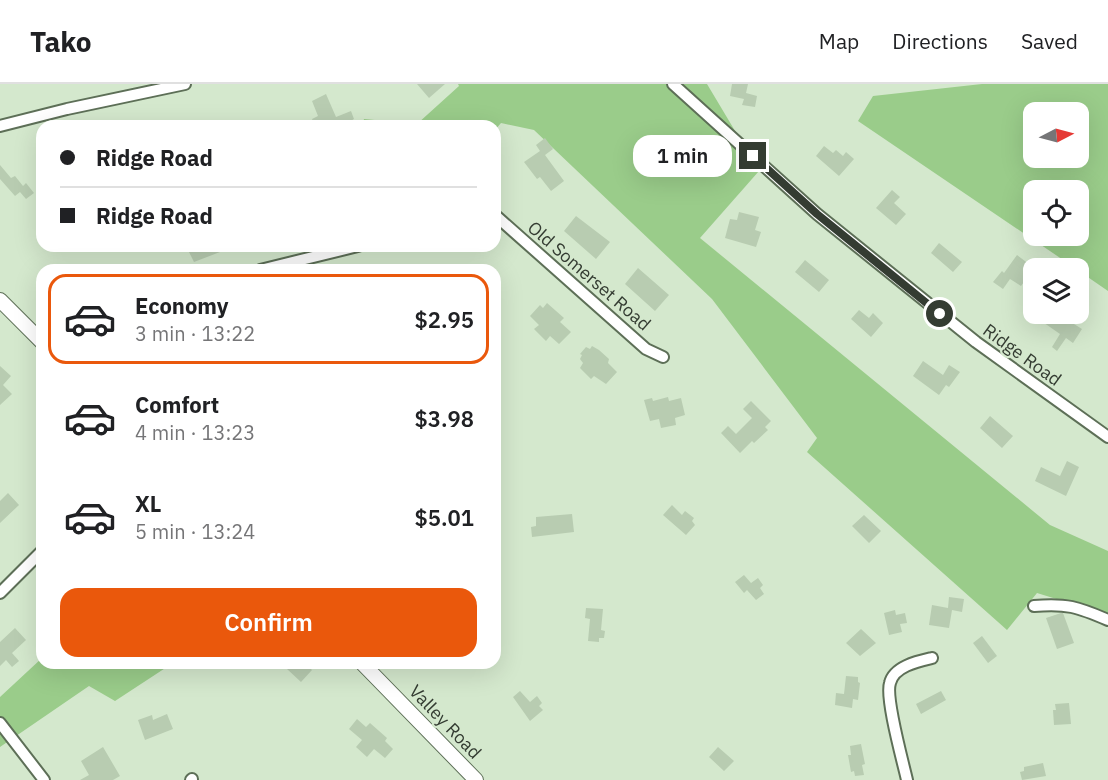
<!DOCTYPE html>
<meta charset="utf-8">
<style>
body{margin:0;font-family:"IBM Plex Sans",sans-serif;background:#f6f6f6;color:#202124;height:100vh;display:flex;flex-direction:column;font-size:22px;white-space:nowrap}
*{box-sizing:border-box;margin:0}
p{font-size:20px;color:#757577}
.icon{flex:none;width:33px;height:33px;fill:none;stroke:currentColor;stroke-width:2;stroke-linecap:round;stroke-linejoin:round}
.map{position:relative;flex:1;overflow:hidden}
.panel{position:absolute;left:36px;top:180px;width:465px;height:405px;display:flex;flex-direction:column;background:#fff;border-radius:18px;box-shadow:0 6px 24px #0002}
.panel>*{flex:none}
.top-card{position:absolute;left:36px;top:36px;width:465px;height:132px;border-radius:18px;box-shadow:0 6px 24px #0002;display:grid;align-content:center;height:132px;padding:0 24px;background:#fff}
.needle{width:39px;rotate:84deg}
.tools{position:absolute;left:1023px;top:18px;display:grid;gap:12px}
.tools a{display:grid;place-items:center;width:66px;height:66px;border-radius:12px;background:#fff;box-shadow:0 6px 24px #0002;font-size:30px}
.end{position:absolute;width:27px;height:27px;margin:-14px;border:8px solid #343c32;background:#fff;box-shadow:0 0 0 3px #fff}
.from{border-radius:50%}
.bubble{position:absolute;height:42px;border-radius:18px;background:#fff;box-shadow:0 6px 24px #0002;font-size:20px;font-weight:600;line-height:42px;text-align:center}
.top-card b{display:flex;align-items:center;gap:21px;height:57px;font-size:22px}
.top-card b+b{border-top:2px solid #e0e0e0}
.top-card i{width:15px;height:15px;background:#202124}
ul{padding:10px 0 0;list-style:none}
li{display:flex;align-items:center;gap:18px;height:90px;margin:0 12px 9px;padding:0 12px;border:3px solid transparent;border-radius:18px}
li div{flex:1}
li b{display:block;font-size:22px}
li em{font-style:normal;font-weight:600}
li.selected{border-color:#ea580c}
li>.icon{width:54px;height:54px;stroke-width:1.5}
.primary-button{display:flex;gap:12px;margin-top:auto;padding:12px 24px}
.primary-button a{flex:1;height:69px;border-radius:18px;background:#ea580c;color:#fff;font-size:24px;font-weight:600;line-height:69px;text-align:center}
header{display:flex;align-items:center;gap:36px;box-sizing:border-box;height:84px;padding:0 30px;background:#fff;border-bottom:2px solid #e0e0e0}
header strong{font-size:28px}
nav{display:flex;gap:33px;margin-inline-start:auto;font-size:21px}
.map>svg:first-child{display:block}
.green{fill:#9acc8a;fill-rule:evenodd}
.building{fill:#b8ccb1}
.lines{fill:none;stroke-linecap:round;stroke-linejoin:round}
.street-casing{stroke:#5d6f57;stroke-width:14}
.secondary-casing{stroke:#5d6f57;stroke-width:16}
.street{stroke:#fff;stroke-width:10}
.secondary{stroke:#fff;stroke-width:14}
.route{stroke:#343c32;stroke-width:8}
.labels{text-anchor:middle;stroke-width:4.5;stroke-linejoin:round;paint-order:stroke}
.street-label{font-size:18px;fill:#343c32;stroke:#d4e8cd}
</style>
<header>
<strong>Tako</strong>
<nav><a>Map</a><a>Directions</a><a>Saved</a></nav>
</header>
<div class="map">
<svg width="1108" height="696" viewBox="0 0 1108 696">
<rect width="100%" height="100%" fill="#d4e8cd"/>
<path class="green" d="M458 0H707L759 87 700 154 1050 441 1108 467V531L1037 509 1007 546 807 368 817 354 712 215 534 46 501 39 495 46V42H362L364 35 417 40 459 2Z
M982 0H1108V207L1079 187 1078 184H1075L858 37 873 12ZM1078 28V74H1034V28ZM1034 106H1078V152H1034Z
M42 574V579H173L115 617 89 602 0 663V613Z"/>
<path class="building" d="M417 0H445L429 14Z
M732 0H748L746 9 757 12 755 23 742 21 744 15 730 12Z
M326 10 336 33 351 27 354 35 349 38 351 42H315L312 35 318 32 312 17Z
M545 54 553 65 545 71 564 97 551 107 540 93 537 95 524 78 540 67 536 61Z
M824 62 833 69 836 66 843 72 846 68 854 75 839 92 816 72Z
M0 81 11 94 15 92 23 102 26 99 34 109 26 115 20 108 15 112 0 95Z
M892 106 900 113 894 119 906 130 896 141 876 124Z
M739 128 759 133 755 146 761 148 756 163 725 154 730 135 737 136Z
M576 132 610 158 596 175 564 147Z
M939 159 962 178 953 188 931 169Z
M186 162H217L220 168 194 178Z
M1017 171 1034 184 1021 202 1010 195 1003 205 993 198 1002 187 1004 189Z
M805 176 829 196 819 208 795 188Z
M638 184 669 211 655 227 625 200Z
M547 219 564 234 560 238 571 248 559 260 550 252 546 257 534 245 539 241 530 232 540 221 543 224Z
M859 226 869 234 873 229 883 239 871 253 851 235Z
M1040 230H1058L1082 245 1073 259 1066 254 1057 267 1052 263 1060 250 1037 234Z
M592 262 599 266 609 275 608 279 617 288 606 300 594 292 591 295 580 284 583 279 580 275 582 271 580 270 586 263 590 265Z
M923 277 943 291 949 281 960 288 949 303 946 301 939 311 913 292Z
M0 282 11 292 3 301 12 310 0 321Z
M668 313 669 317 681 314 685 331 675 334 676 341 661 344 659 335 650 337 644 316 652 314 653 317Z
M751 317 771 337 765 343 768 346 754 359 752 357 740 369 721 349 728 342 736 350 752 334 743 325Z
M990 332 1013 352 1002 364 980 344Z
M1067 377 1079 383 1066 412 1035 397 1041 383 1060 392Z
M8 409 19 421 0 439V417Z
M672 421 682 431 685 427 694 434 692 437 695 441 686 451 663 431Z
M572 430 574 448 532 453 531 443 536 442V433Z
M864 431 881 447 869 459 852 442Z
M744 491 751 499 758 494 763 501 760 504 764 510 756 516 747 506 744 509 735 498Z
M949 513 964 515 962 528 952 526 949 544 929 541 932 521 948 524Z
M586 524 603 525 601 546 605 547 604 554H599V558L588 557 590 535 585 534Z
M895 526 896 531 905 529 907 539 900 540 902 548 889 551 884 529Z
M1061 529H1063L1074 559 1057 565 1046 534Z
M15 544 26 556 12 569 19 577 12 583 6 576 0 582V558Z
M861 545 876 559 860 572 846 559Z
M982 552 997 572 988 579 973 559Z
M293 579H305L312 586 301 598 287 585Z
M846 592 858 593V598L860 599 858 616 853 615 852 624 835 621 836 609 844 610Z
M520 607 530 618 537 612 542 619 539 622 543 626 530 637 513 613Z
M941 607 946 616 921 630 916 620Z
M1069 619 1071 640 1054 641 1053 626H1056L1055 620Z
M167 630 173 645 145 656 138 636 152 631 153 636Z
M357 635 366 643 370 639 387 654 385 657 393 665 385 674 374 665 367 673 356 663 362 656 349 645Z
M861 660 865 680 862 681 864 691 855 692 854 687 851 688 848 671H851L850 662Z
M103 663 120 692 113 696H80L89 691 81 677Z
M718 663 734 677 724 687 709 673Z
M1043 679 1046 692 1022 696 1020 688 1024 687V683Z"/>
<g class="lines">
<defs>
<path id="street" d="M673 0 817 130 976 258 1108 353
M0 42 67 25 185 0
M495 131 646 265 663 273
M260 186 358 162
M0 509 42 467
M1034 522C1066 519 1078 523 1108 536
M0 639 44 696
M191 696 192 695
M907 696C903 678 885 614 890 599 894 582 919 577 932 574"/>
<path id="secondary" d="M0 216 42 258
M362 579 476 696"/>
</defs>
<use href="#street" class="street-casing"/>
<use href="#secondary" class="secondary-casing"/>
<use href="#street" class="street"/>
<use href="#secondary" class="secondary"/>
</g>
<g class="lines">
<path class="route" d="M753 72 817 130 940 230"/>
</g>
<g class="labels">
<g class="street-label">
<text transform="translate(589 192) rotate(41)" y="6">Old Somerset Road</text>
<text transform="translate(1022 271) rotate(36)" y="6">Ridge Road</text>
<text transform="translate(445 638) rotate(46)" y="6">Valley Road</text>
</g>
</g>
</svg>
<div class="tools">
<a><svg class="needle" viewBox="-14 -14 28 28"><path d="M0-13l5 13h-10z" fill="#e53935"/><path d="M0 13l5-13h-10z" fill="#757577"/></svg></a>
<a><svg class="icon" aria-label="locate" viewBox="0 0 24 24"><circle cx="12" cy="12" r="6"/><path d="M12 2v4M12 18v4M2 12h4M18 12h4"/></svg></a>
<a><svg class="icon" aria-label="layers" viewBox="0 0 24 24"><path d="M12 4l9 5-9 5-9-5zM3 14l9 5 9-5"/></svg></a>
</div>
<i class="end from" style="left:940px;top:230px"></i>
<i class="end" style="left:753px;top:72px"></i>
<div class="bubble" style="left:633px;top:51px;width:99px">1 min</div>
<div class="top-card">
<b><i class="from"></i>Ridge Road</b>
<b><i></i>Ridge Road</b>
</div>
<section class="panel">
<ul>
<li class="selected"><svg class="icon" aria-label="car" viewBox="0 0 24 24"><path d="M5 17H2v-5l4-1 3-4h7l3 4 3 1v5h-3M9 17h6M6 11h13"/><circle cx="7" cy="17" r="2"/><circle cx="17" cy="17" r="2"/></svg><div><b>Economy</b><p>3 min · 13:22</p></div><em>$2.95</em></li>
<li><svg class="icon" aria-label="car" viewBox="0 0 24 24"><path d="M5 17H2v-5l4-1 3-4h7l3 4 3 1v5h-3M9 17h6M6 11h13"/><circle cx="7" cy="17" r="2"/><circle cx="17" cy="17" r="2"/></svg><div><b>Comfort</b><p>4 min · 13:23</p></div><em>$3.98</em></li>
<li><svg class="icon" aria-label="car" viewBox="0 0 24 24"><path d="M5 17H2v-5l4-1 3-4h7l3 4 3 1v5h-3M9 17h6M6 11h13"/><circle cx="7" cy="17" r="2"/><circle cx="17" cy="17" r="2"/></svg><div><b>XL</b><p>5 min · 13:24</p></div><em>$5.01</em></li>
</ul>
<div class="primary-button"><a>Confirm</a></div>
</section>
</div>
